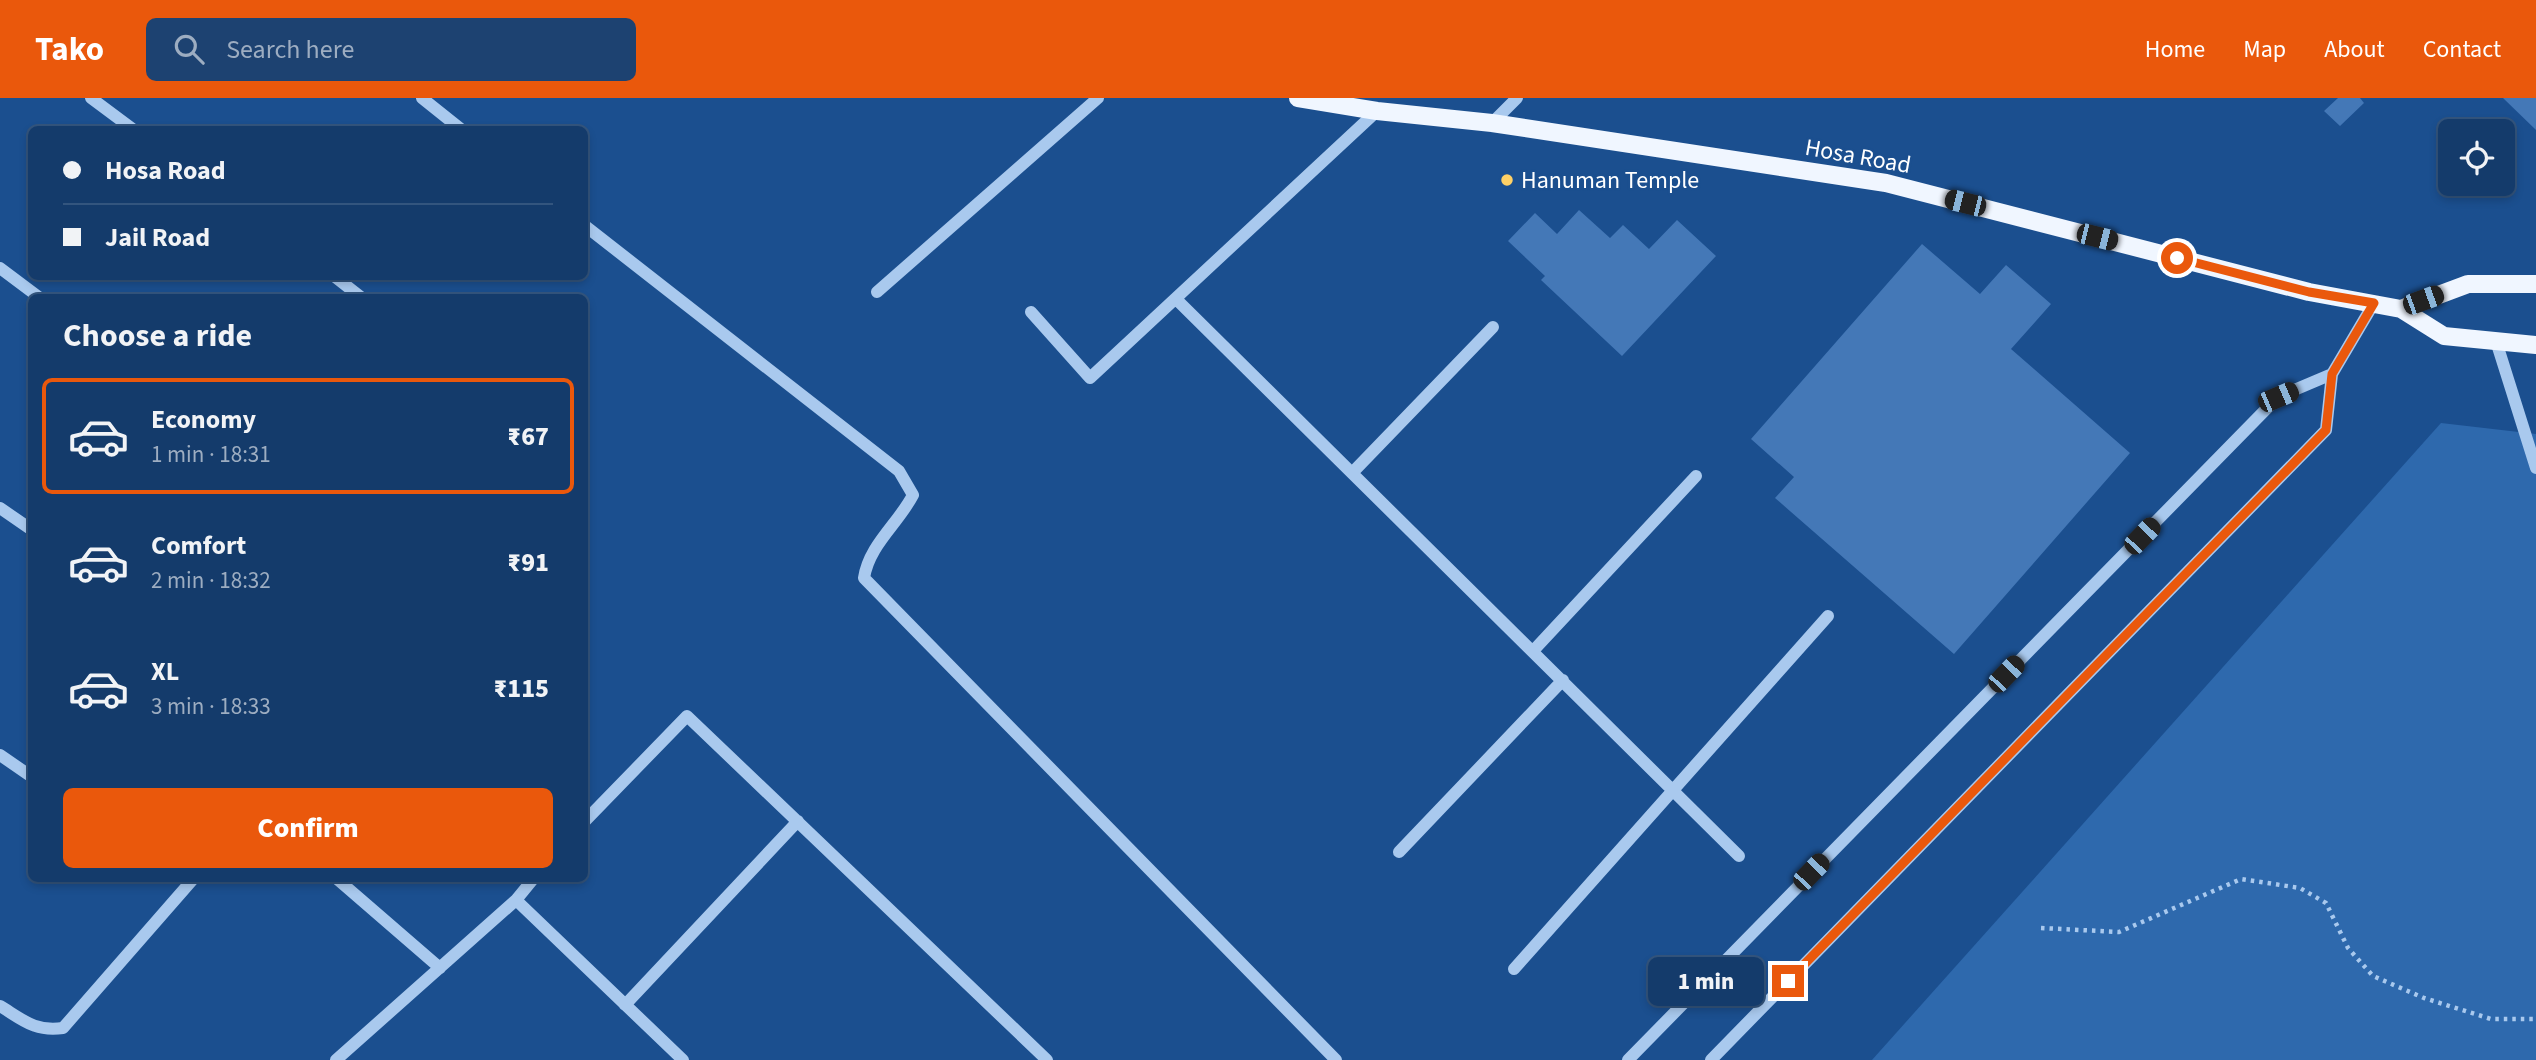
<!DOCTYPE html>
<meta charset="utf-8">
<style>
body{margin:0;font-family:"Source Sans 3",sans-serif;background:#1d4271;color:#f1f3f6;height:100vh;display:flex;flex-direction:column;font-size:26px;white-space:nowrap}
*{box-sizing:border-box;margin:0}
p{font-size:23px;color:#9dadc1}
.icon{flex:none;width:38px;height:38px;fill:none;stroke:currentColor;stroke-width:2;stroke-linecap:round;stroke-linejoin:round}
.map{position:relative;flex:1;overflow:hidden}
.details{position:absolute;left:28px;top:196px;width:560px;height:588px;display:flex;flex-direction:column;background:#143b6b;border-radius:10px;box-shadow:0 4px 10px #0003,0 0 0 2px #33557e}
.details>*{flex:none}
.hud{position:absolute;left:28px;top:28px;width:560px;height:154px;border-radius:10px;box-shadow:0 4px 10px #0003,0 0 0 2px #33557e;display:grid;align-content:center;height:154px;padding:0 35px;background:#143b6b}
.buttons{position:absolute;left:2438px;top:21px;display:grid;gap:14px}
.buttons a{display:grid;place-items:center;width:77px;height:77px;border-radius:10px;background:#143b6b;box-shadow:0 4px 10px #0003,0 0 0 2px #33557e;font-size:35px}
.end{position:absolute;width:32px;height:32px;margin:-16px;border:9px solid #ea580c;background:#fff;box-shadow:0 0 0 4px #fff}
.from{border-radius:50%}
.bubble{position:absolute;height:49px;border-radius:10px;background:#143b6b;box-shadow:0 4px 10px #0003,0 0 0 2px #33557e;font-size:23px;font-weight:800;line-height:49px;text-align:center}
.car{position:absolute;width:21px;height:42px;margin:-21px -10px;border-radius:9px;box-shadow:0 0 5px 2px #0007;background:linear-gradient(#222 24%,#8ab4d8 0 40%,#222 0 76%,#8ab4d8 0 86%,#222 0)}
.hud b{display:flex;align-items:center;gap:24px;height:66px;font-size:26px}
.hud b+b{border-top:2px solid #33557e}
.hud i{width:18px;height:18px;background:#f1f3f6}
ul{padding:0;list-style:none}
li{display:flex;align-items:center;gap:21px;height:116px;margin:0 14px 10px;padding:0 21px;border:4px solid transparent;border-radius:10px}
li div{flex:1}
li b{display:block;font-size:26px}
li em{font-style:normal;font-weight:800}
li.current{border-color:#ea580c}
li>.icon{width:63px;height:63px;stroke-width:1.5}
h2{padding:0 35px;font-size:32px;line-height:84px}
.cta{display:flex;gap:14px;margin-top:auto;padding:14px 35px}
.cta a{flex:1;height:80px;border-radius:10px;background:#ea580c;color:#fff;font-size:28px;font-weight:800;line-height:80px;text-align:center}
header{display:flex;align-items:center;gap:42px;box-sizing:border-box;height:98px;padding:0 35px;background:#ea580c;color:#fff}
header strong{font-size:33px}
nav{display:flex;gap:38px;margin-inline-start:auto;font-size:24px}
.search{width:490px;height:63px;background:#1d4271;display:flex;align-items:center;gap:18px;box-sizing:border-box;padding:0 24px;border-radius:10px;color:#9dadc1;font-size:26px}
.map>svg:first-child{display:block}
.green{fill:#2e69ad}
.building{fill:#4478b7}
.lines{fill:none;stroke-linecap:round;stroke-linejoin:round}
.path{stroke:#a9c9ee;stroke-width:4.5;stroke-dasharray:3.5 5;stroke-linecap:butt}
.minor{stroke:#a9c9ee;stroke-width:12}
.major{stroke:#f0f6ff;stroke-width:18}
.route{stroke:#ea580c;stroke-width:9}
.poi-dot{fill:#ffd166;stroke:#1b4f8f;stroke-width:2.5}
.labels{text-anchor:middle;stroke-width:5;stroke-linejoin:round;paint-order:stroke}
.street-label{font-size:24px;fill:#fff;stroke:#1b4f8f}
.poi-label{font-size:24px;fill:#fff;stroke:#1b4f8f;text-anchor:start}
</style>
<header>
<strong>Tako</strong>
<div class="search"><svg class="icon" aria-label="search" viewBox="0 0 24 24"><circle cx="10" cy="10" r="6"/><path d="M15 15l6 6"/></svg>Search here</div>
<nav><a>Home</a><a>Map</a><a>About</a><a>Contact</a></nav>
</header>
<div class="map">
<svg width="2536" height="962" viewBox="0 0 2536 962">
<rect width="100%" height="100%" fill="#1b4f8f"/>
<path class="green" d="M2441 325 2536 336V962H1872Z"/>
<path class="building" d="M2338 0H2360L2364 5 2340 28 2324 13Z
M2503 0H2536V32Z
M1579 112 1610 140 1623 127 1649 151 1677 122 1716 158 1622 258 1541 182 1545 178 1508 143 1535 115 1557 136Z
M1922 146 1980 196 2006 167 2051 206 2011 251 2130 355 1954 556 1775 400 1794 379 1751 341Z"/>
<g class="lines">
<path class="path" d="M2041 830 2119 834 2241 781 2300 790 2326 805 2348 850 2373 878 2424 900 2491 921H2536"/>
<path class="minor" d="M91 0 134 32
M422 0 462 32
M1492 25 1517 0
M584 127 899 373 913 397C898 426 869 447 864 480L1336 962
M0 170 40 200
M334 178 362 200
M877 194 1098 0
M1177 202 1739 758
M1031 214 1090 280 1377 13
M2496 243 2536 370
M1353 374 1493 229
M0 410 32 432
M1533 553 1696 378
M0 657 32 679
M584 724 687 618 1047 962
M1399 754 1563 582
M336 780 440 870
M516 802 683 962
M1514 871 1828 518
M625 907 798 723
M0 908C23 922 35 934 63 930L194 780
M336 962 516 802 534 780
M1628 962 2278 299 2332 276 2374 205
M1711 962 2326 332 2332 276"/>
<path class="major" d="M1298 0 1377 13 1492 25 1886 85 2309 194 2401 211 2444 238 2536 247
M2401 211 2468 186H2536"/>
</g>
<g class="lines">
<path class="route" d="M1788 883 2326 332 2332 276 2374 205 2309 194 2177 160"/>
</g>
<circle class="poi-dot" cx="1507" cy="82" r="7"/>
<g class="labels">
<g class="street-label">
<text transform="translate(1858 58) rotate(10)" y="8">Hosa Road</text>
</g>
<g class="poi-label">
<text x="1521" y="90">Hanuman Temple</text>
</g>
</g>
</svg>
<div class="buttons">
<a><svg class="icon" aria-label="locate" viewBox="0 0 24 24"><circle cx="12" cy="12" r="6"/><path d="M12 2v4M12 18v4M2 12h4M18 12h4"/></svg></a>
</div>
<i class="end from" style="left:2177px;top:160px"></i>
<i class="end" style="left:1788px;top:883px"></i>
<div class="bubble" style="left:1648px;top:859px;width:116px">1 min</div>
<i class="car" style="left:1965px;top:105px;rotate:284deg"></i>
<i class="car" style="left:2097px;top:139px;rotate:104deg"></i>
<i class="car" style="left:2423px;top:202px;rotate:70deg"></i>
<i class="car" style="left:2278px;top:299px;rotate:67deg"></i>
<i class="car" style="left:2142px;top:438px;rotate:44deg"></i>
<i class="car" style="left:2006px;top:576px;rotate:44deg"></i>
<i class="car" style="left:1811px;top:774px;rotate:44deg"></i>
<div class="hud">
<b><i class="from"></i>Hosa Road</b>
<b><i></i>Jail Road</b>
</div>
<section class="details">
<h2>Choose a ride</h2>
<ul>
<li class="current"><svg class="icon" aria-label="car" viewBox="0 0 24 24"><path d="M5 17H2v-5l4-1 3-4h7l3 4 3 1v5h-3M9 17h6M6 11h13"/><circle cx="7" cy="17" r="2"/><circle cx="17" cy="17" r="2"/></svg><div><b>Economy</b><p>1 min · 18:31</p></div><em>₹67</em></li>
<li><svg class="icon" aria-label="car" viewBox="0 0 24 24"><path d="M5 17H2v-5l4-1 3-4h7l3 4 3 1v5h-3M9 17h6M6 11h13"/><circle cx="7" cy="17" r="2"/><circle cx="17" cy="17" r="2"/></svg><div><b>Comfort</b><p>2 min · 18:32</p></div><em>₹91</em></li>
<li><svg class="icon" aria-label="car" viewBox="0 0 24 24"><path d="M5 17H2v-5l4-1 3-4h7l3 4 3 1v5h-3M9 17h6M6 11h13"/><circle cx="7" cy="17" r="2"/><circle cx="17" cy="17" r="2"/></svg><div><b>XL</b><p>3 min · 18:33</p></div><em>₹115</em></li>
</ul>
<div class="cta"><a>Confirm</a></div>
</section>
</div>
